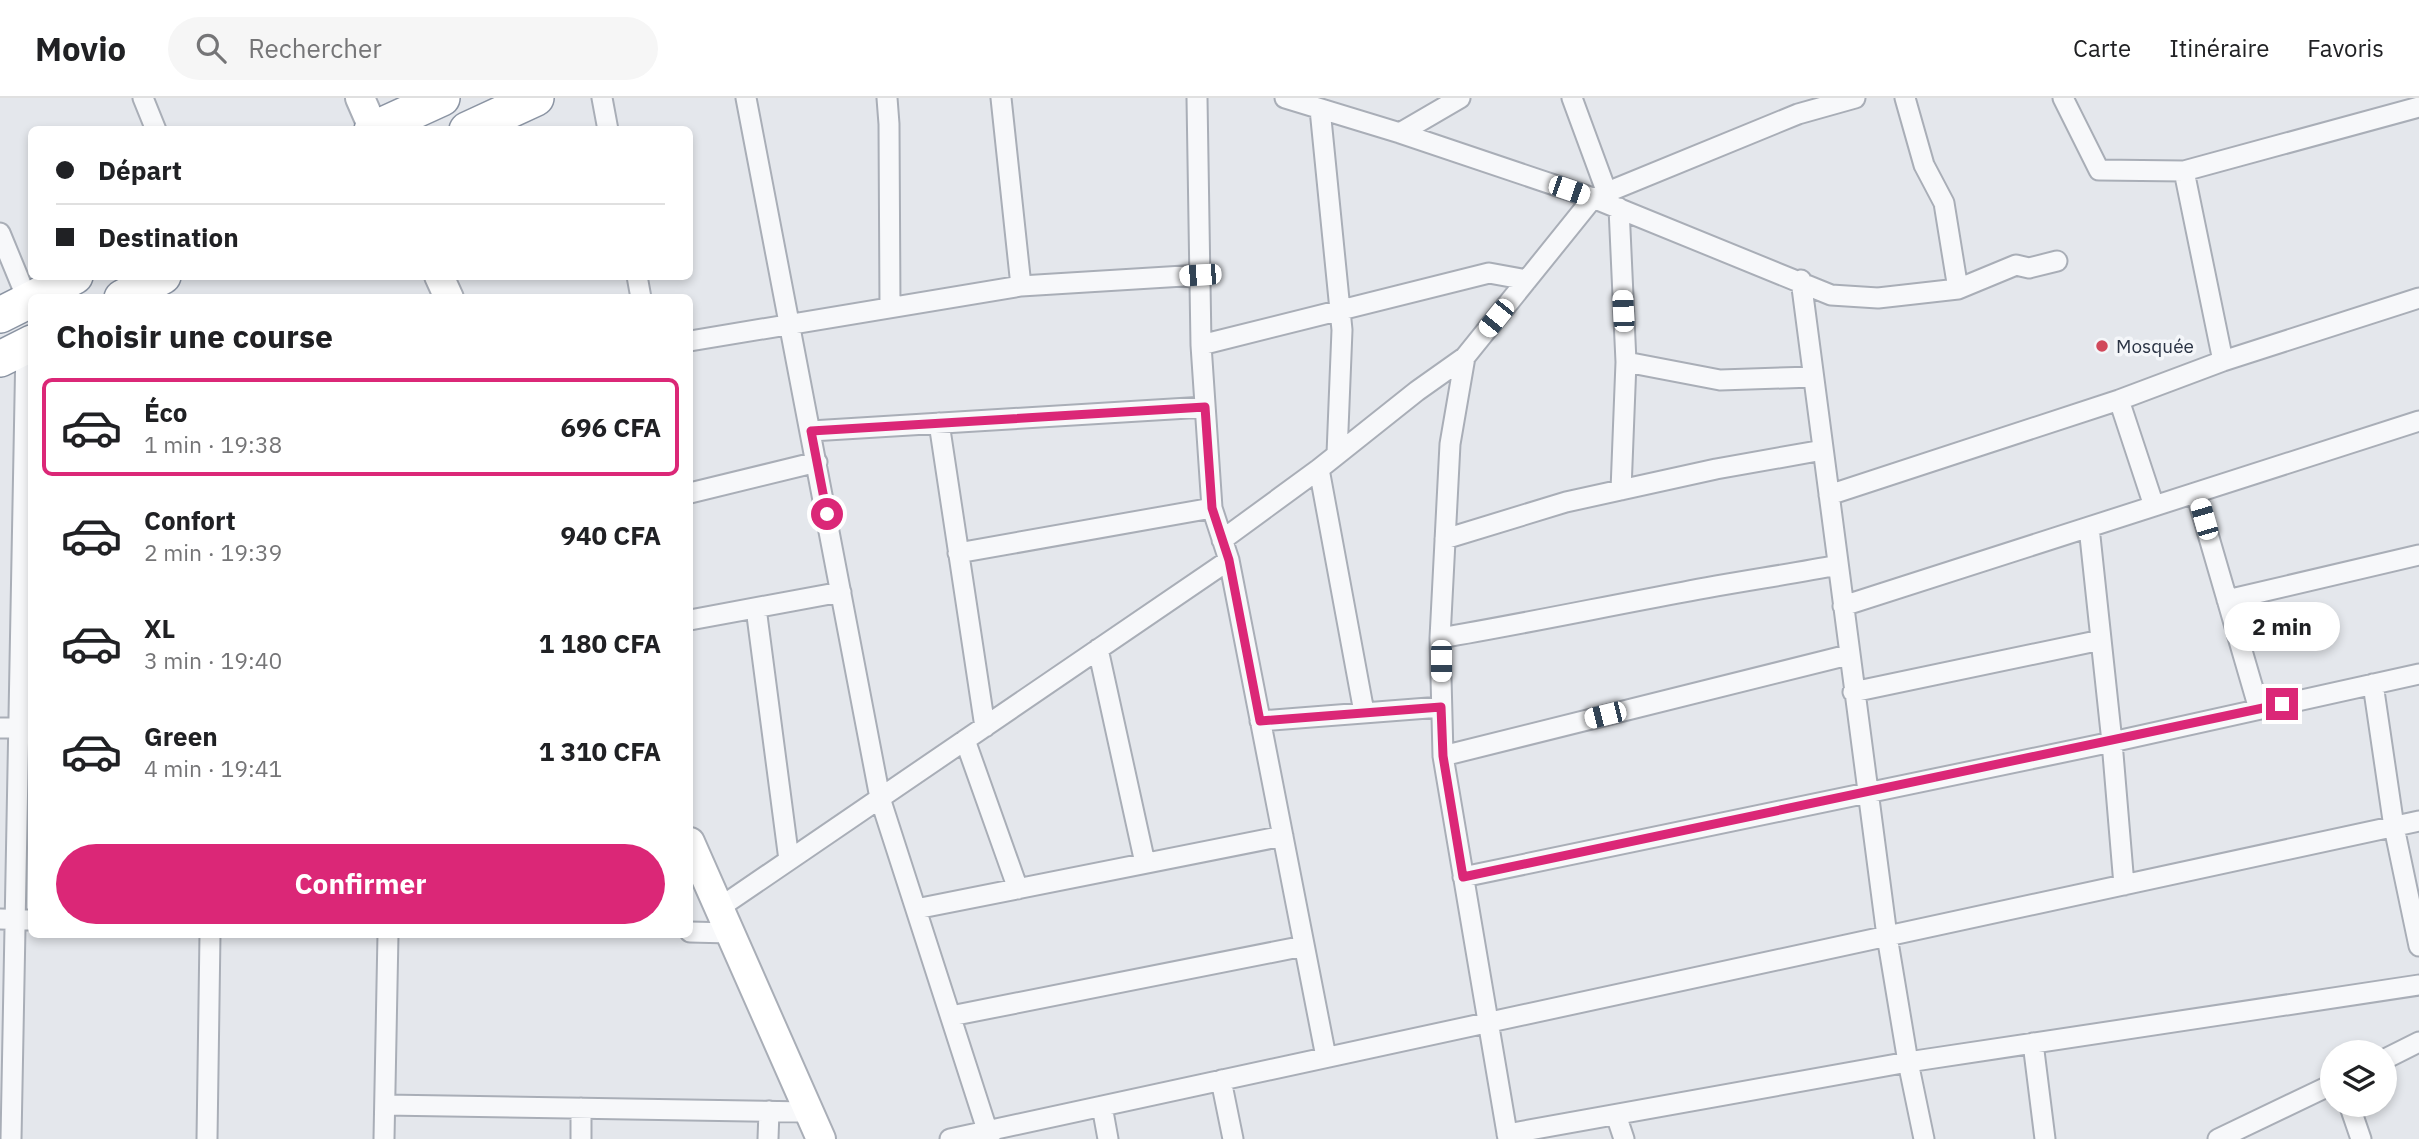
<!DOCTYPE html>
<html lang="fr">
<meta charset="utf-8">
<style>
body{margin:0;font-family:"IBM Plex Sans",sans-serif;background:#f6f6f6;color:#202124;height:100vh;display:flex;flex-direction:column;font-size:26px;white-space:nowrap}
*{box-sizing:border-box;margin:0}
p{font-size:23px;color:#757577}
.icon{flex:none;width:38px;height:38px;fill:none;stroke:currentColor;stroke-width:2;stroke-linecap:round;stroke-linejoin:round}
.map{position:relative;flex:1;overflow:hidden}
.sheet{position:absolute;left:28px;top:196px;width:665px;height:644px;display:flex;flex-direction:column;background:#fff;border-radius:10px;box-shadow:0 4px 10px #0003}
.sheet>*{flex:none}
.hud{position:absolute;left:28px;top:28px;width:665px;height:154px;border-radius:10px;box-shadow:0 4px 10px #0003;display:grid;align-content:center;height:154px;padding:0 28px;background:#fff}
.controls{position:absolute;left:2320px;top:942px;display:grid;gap:14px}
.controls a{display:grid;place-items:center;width:77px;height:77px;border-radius:50%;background:#fff;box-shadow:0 4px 10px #0003;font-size:35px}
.end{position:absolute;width:32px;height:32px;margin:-16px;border:9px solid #db2777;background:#fff;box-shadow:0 0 0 4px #fff}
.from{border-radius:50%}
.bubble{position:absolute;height:49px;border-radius:24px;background:#fff;box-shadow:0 4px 10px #0003;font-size:23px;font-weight:700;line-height:49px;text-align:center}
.car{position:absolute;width:21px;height:42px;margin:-21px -10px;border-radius:9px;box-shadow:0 0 5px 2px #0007;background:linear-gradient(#fff 24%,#345 0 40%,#fff 0 76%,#345 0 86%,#fff 0)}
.hud b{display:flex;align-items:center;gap:24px;height:66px;font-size:26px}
.hud b+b{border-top:2px solid #e0e0e0}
.hud i{width:18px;height:18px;background:#202124}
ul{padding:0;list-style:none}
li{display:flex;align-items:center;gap:21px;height:98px;margin:0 14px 10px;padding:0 14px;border:4px solid transparent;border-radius:10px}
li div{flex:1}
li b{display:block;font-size:26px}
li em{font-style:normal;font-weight:700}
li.current{border-color:#db2777}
li>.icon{width:63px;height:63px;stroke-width:1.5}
h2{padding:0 28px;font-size:32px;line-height:84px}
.action{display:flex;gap:14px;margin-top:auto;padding:14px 28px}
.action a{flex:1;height:80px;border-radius:42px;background:#db2777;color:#fff;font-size:28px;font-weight:700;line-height:80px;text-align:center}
header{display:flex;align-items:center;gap:42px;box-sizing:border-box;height:98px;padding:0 35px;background:#fff;border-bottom:2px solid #e0e0e0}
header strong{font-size:33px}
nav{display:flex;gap:38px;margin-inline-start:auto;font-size:24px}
.search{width:490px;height:63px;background:#f6f6f6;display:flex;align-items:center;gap:18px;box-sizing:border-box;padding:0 24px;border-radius:38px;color:#757577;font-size:26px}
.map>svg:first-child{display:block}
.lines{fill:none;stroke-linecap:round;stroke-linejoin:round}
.street-casing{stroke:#a9aeb7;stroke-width:23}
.secondary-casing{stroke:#a9aeb7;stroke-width:32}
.highway-casing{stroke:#8b94a3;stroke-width:38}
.street{stroke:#f7f8fa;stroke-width:19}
.secondary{stroke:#fff;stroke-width:28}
.highway{stroke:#fff;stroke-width:35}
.route{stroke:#db2777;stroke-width:9}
.poi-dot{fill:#d1495b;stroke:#f4f6f9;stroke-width:2.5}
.labels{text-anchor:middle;stroke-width:7;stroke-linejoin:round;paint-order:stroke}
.poi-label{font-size:19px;fill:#2b3445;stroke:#f4f6f9;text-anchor:start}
</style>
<header>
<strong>Movio</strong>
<div class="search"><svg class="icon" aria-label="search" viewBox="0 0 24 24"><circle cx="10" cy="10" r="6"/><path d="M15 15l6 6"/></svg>Rechercher</div>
<nav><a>Carte</a><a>Itinéraire</a><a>Favoris</a></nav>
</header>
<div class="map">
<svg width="2419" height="1041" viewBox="0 0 2419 1041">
<rect width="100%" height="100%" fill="#e4e7ec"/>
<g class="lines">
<defs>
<path id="street" d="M143 0 156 32
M602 0 608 32
M746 0 880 700 990 1041
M887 0 889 26 890 209
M1001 0 1021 188
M1197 0 1201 247 1212 410 1229 462 1326 959
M1285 0 1400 35 1593 100 1831 197 1878 200 1958 191 2016 167 2029 170 2057 163
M1572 0 1607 95
M1905 0 1924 67 1944 105 1958 191
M2063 0 2099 72 2184 73 2419 9
M1320 11 1342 232 1337 356
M1400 35 1460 0
M2184 73 2223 263
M1619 110 1626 264 1621 392
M0 135 28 203
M637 178 641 200
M1801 182 1887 838 1908 964 1924 1041
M690 243 1021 188 1200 177
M1201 247 1489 175 1527 182
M1465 259 1450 346 1440 540 1443 658 1508 1041
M1626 264 1720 282 1813 279
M2119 302 2154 408
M939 325 985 629
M811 333 1205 309
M1319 371 1364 614
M690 395 817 364
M2196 395 2259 611
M1829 397 2119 302 2223 263 2419 200
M2089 429 2112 644 2124 787
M1445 441 1566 404 1716 371 1823 352
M1222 442 1319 371 1417 293 1465 259 1593 100 1798 16 1855 0
M958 455 1212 410
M2227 502 2419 457
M1843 508 2419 323
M756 510 789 762
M690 522 841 494
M1440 540C1522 526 1603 509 1684 494 1735 484 1786 477 1838 467
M1098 551 1145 765
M2373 586 2394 729 2419 848
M1853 594 2101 542
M1260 623 1441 609
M0 630H30
M965 642 1018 791
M1443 658 1848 557
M1463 779 2112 644 2419 576
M719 810 1229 462
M916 811 1283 738
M0 821 32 822
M690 834 730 835
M951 918 1304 848
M2033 945 2045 1041
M2385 961 2419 944
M1221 982 1233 1041
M2349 1006 2361 1041
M385 1007 809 1014
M1102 1008 1108 1041
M1616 1017 1624 1041
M1507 1036 1908 964 2419 887
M11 1041 26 248
M207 1041 210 836
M384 1041 388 836
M581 1041V1010
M768 1041 769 1013
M950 1041 2419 723
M2218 1041 2333 986"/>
<path id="secondary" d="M360 0 374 32
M439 178 449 200
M690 744 821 1041"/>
<path id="highway" d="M372 32 442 0
M467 32 536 0
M34 200 75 178
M122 200 163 178
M0 217 32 201
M0 261 32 245"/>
</defs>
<use href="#street" class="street-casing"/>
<use href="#secondary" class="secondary-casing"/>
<use href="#highway" class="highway-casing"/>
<use href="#street" class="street"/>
<use href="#secondary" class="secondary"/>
<use href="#highway" class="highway"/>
</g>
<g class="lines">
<path class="route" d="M827 416 811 333 1205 309 1212 410 1229 462 1260 623 1441 609 1443 658 1463 779 2282 606"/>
</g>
<circle class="poi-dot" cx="2102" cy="248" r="7"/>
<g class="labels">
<g class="poi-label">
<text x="2116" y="255">Mosquée</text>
</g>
</g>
</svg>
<div class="controls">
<a><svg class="icon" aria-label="layers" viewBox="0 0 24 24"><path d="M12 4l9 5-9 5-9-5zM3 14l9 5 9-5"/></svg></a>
</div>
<i class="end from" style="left:827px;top:416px"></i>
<i class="end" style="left:2282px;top:606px"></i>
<div class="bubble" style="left:2224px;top:504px;width:116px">2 min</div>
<i class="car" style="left:1569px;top:92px;rotate:109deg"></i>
<i class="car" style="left:1200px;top:177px;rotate:266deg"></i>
<i class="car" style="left:1623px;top:213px;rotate:357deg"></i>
<i class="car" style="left:1496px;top:220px;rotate:219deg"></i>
<i class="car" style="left:2204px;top:421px;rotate:344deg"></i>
<i class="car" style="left:1441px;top:563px;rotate:180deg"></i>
<i class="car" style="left:1605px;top:617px;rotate:256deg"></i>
<div class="hud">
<b><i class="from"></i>Départ</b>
<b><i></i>Destination</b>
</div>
<section class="sheet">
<h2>Choisir une course</h2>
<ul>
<li class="current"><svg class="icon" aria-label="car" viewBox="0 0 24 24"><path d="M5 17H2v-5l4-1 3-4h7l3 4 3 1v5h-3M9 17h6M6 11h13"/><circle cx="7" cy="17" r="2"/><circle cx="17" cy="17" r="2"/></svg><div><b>Éco</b><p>1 min · 19:38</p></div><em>696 CFA</em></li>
<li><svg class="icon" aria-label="car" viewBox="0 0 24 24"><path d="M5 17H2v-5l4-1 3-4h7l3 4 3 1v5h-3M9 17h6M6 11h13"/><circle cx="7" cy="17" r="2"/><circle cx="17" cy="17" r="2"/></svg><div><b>Confort</b><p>2 min · 19:39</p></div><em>940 CFA</em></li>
<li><svg class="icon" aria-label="car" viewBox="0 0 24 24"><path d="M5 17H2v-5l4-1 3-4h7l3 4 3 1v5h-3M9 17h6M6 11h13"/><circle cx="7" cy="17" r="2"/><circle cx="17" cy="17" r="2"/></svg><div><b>XL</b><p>3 min · 19:40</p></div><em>1 180 CFA</em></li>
<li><svg class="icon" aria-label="car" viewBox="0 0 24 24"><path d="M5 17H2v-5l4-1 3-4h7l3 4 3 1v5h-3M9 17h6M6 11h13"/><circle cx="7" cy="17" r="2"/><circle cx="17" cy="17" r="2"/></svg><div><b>Green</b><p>4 min · 19:41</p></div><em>1 310 CFA</em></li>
</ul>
<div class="action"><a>Confirmer</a></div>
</section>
</div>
